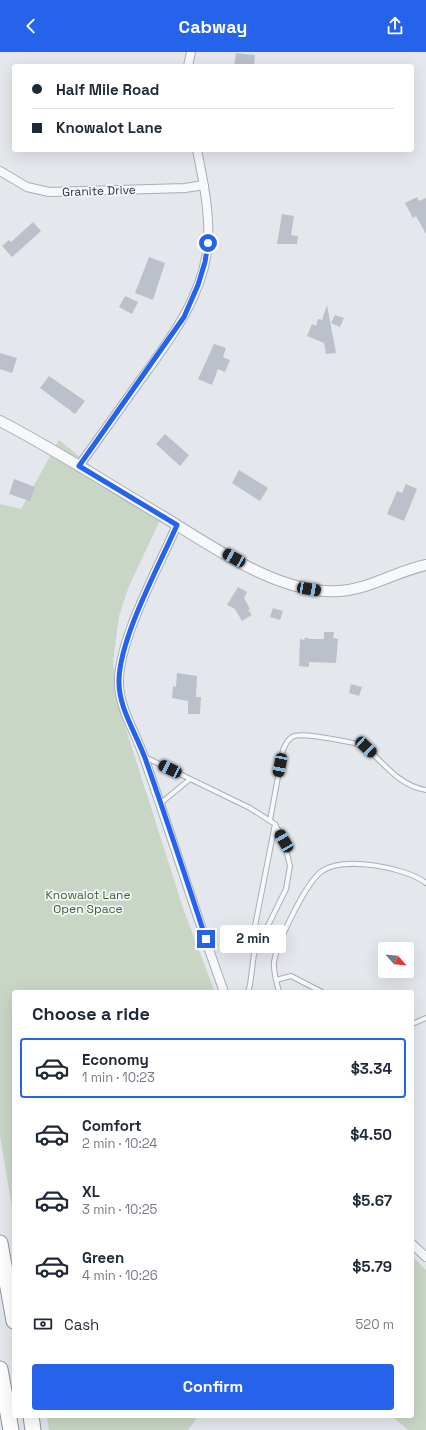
<!DOCTYPE html>
<meta charset="utf-8">
<style>
body{margin:0;font-family:"Space Grotesk",sans-serif;background:#f6f6f7;color:#1f2937;height:100vh;display:flex;flex-direction:column;font-size:15px;white-space:nowrap}
*{box-sizing:border-box;margin:0}
p{font-size:13px;color:#747a83}
.icon{flex:none;width:22px;height:22px;fill:none;stroke:currentColor;stroke-width:2;stroke-linecap:round;stroke-linejoin:round}
.map{position:relative;flex:1;overflow:hidden}
.panel{position:absolute;left:12px;top:938px;width:402px;height:428px;display:flex;flex-direction:column;background:#fff;border-radius:4px;box-shadow:0 4px 16px #0002}
.panel>*{flex:none}
.hud{position:absolute;left:12px;top:12px;width:402px;height:88px;border-radius:4px;box-shadow:0 4px 16px #0002;display:grid;align-content:center;height:88px;padding:0 20px;background:#fff}
.needle{width:26px;rotate:117deg}
.controls{position:absolute;left:378px;top:890px;display:grid;gap:8px}
.controls a{display:grid;place-items:center;width:36px;height:36px;border-radius:4px;background:#fff;box-shadow:0 4px 16px #0002;font-size:20px}
.end{position:absolute;width:18px;height:18px;margin:-9px;border:5px solid #2563eb;background:#fff;box-shadow:0 0 0 2px #fff}
.from{border-radius:50%}
.bubble{position:absolute;height:28px;border-radius:4px;background:#fff;box-shadow:0 4px 16px #0002;font-size:13px;font-weight:800;line-height:28px;text-align:center}
.car{position:absolute;width:12px;height:24px;margin:-12px -6px;border-radius:5px;box-shadow:0 0 3px 1px #0007;background:linear-gradient(#222 24%,#8ab4d8 0 40%,#222 0 76%,#8ab4d8 0 86%,#222 0)}
.hud b{display:flex;align-items:center;gap:14px;height:38px;font-size:15px}
.hud b+b{border-top:1px solid #e0e1e3}
.hud i{width:10px;height:10px;background:#1f2937}
ul{padding:0;list-style:none}
li{display:flex;align-items:center;gap:12px;height:60px;margin:0 8px 6px;padding:0 12px;border:2px solid transparent;border-radius:4px}
li div{flex:1}
li b{display:block;font-size:15px}
li em{font-style:normal;font-weight:800}
li.active{border-color:#2563eb}
li>.icon{width:36px;height:36px;stroke-width:1.5}
h2{padding:0 20px;font-size:18px;line-height:48px}
.pay{display:flex;align-items:center;gap:10px;height:44px;padding:0 20px;font-size:15px}
.pay p{margin-inline-start:auto}
.button{display:flex;gap:8px;margin-top:auto;padding:8px 20px}
.button a{flex:1;height:46px;border-radius:4px;background:#2563eb;color:#fff;font-size:16px;font-weight:800;line-height:46px;text-align:center}
header{display:flex;justify-content:space-between;align-items:center;height:52px;padding:0 20px;background:#2563eb;color:#fff;font-size:18px;font-weight:800}
.map>svg:first-child{display:block}
.green{fill:#c9d6c5}
.building{fill:#bbc0ca}
.lines{fill:none;stroke-linecap:round;stroke-linejoin:round}
.service-casing{stroke:#a9aeb7;stroke-width:6}
.minor-casing{stroke:#a9aeb7;stroke-width:10}
.tertiary-casing{stroke:#a9aeb7;stroke-width:12}
.motorway-casing{stroke:#8b94a3;stroke-width:17}
.service{stroke:#f7f8fa;stroke-width:4}
.minor{stroke:#f7f8fa;stroke-width:8}
.tertiary{stroke:#f7f8fa;stroke-width:10}
.motorway{stroke:#fff;stroke-width:15}
.route{stroke:#2563eb;stroke-width:5}
.labels{text-anchor:middle;stroke-width:3.5;stroke-linejoin:round;paint-order:stroke}
.street-label{font-size:12px;fill:#2b3445;stroke:#f4f6f9}
.park-label{font-size:12px;fill:#3f6138;stroke:#f4f6f9}
</style>
<header><svg class="icon" aria-label="back" viewBox="0 0 24 24"><path d="M15 5l-7 7 7 7"/></svg>Cabway<svg class="icon" aria-label="share" viewBox="0 0 24 24"><path d="M12 15V3M7 8l5-5 5 5M5 13v7h14v-7"/></svg></header>
<div class="map">
<svg width="426" height="1378" viewBox="0 0 426 1378">
<rect width="100%" height="100%" fill="#e4e7ec"/>
<path class="green" d="M59 388 109 428 162 464 129 534 119 564 113 611 119 655 184 859 215 940H14V1168L0 1084V452L21 457Z
M412 1204 426 1218V1378H408L392 1364H412Z
M47 1364H198L188 1378H49Z"/>
<path class="building" d="M236 1 255 3 254 14H234Z
M417 145 419 149 426 146V182L416 164 413 166 405 151Z
M282 162 294 164 291 183 298 184 297 192H277Z
M33 170 41 179 12 205 2 194 9 188 11 190Z
M149 205 165 211 153 248 135 241Z
M125 244 138 250 132 262 119 255Z
M327 253 336 301 326 302 324 291 307 284 312 272 316 274 318 267 322 268Z
M335 263 344 266 340 275 331 271Z
M214 292 226 296 223 305 230 308 225 320 218 317 212 333 198 327Z
M0 301 17 306 12 321 0 317Z
M49 324 85 349 75 362 40 336Z
M165 382 189 403 180 414 156 392Z
M239 418 268 436 260 449 232 431Z
M14 427 35 435 30 449 9 442Z
M406 432 417 437 404 469 387 462 397 439 402 441Z
M238 535 247 540 244 546 250 557 248 558 252 563 242 569 235 557 227 553Z
M273 556 283 559 280 568 270 565Z
M324 580H334L333 586 338 587 336 611 309 610V615L299 614 300 587 304 588 306 585 309 587H324Z
M177 621 197 624 196 645H201L200 662H188V649L172 646 173 634 176 635Z
M351 632 362 635 359 644 349 641Z"/>
<g class="lines">
<defs>
<path id="service" d="M145 705 250 756 275 772 284 789 290 814 286 837 254 902 250 933 248 940
M161 751 190 727
M270 768 283 698C285 693 287 688 292 685 301 679 347 690 359 692L366 695C384 712 400 734 426 738
M254 899 255 874 275 772
M276 928 291 924 322 940
M279 940C277 931 273 920 274 910 277 891 306 830 322 819 344 804 405 815 426 831
M412 972 426 966"/>
<path id="minor" d="M188 14 191 0
M0 119 27 135 49 140 185 136 204 133
M79 414C99 386 119 358 139 330 169 289 204 244 208 191 210 160 203 128 197 98
M177 473C159 515 120 584 119 628 118 656 137 682 145 708 172 785 196 863 224 940
M412 1192 426 1205"/>
<path id="tertiary" d="M0 369C56 398 110 433 164 465 213 495 280 543 339 539 370 537 397 519 426 513"/>
<path id="motorway" d="M0 1191 14 1269
M0 1317 11 1378
M31 1364 33 1378"/>
</defs>
<use href="#service" class="service-casing"/>
<use href="#minor" class="minor-casing"/>
<use href="#tertiary" class="tertiary-casing"/>
<use href="#motorway" class="motorway-casing"/>
<use href="#service" class="service"/>
<use href="#minor" class="minor"/>
<use href="#tertiary" class="tertiary"/>
<use href="#motorway" class="motorway"/>
</g>
<g class="lines">
<path class="route" d="M206 887C186 826 166 765 145 706 136 681 118 655 119 628 120 585 159 514 177 473L79 414 184 265 198 233 205 210 208 191"/>
</g>
<g class="labels">
<g class="street-label">
<text transform="translate(99 139) rotate(-2)" y="4">Granite Drive</text>
</g>
<g class="park-label">
<text x="88" y="847">Knowalot Lane<tspan x="88" dy="14">Open Space</tspan></text>
</g>
</g>
</svg>
<div class="controls">
<a><svg class="needle" viewBox="-14 -14 28 28"><path d="M0-13l5 13h-10z" fill="#e53935"/><path d="M0 13l5-13h-10z" fill="#747a83"/></svg></a>
</div>
<i class="end from" style="left:208px;top:191px"></i>
<i class="end" style="left:206px;top:887px"></i>
<div class="bubble" style="left:220px;top:873px;width:66px">2 min</div>
<i class="car" style="left:234px;top:506px;rotate:300deg"></i>
<i class="car" style="left:309px;top:537px;rotate:100deg"></i>
<i class="car" style="left:366px;top:695px;rotate:133deg"></i>
<i class="car" style="left:280px;top:713px;rotate:191deg"></i>
<i class="car" style="left:170px;top:717px;rotate:296deg"></i>
<i class="car" style="left:284px;top:789px;rotate:330deg"></i>
<div class="hud">
<b><i class="from"></i>Half Mile Road</b>
<b><i></i>Knowalot Lane</b>
</div>
<section class="panel">
<h2>Choose a ride</h2>
<ul>
<li class="active"><svg class="icon" aria-label="car" viewBox="0 0 24 24"><path d="M5 17H2v-5l4-1 3-4h7l3 4 3 1v5h-3M9 17h6M6 11h13"/><circle cx="7" cy="17" r="2"/><circle cx="17" cy="17" r="2"/></svg><div><b>Economy</b><p>1 min · 10:23</p></div><em>$3.34</em></li>
<li><svg class="icon" aria-label="car" viewBox="0 0 24 24"><path d="M5 17H2v-5l4-1 3-4h7l3 4 3 1v5h-3M9 17h6M6 11h13"/><circle cx="7" cy="17" r="2"/><circle cx="17" cy="17" r="2"/></svg><div><b>Comfort</b><p>2 min · 10:24</p></div><em>$4.50</em></li>
<li><svg class="icon" aria-label="car" viewBox="0 0 24 24"><path d="M5 17H2v-5l4-1 3-4h7l3 4 3 1v5h-3M9 17h6M6 11h13"/><circle cx="7" cy="17" r="2"/><circle cx="17" cy="17" r="2"/></svg><div><b>XL</b><p>3 min · 10:25</p></div><em>$5.67</em></li>
<li><svg class="icon" aria-label="car" viewBox="0 0 24 24"><path d="M5 17H2v-5l4-1 3-4h7l3 4 3 1v5h-3M9 17h6M6 11h13"/><circle cx="7" cy="17" r="2"/><circle cx="17" cy="17" r="2"/></svg><div><b>Green</b><p>4 min · 10:26</p></div><em>$5.79</em></li>
</ul>
<div class="pay"><svg class="icon" aria-label="cash" viewBox="0 0 24 24"><path d="M3 7h18v10H3z"/><circle cx="12" cy="12" r="2"/></svg>Cash<p>520 m</p></div>
<div class="button"><a>Confirm</a></div>
</section>
</div>
